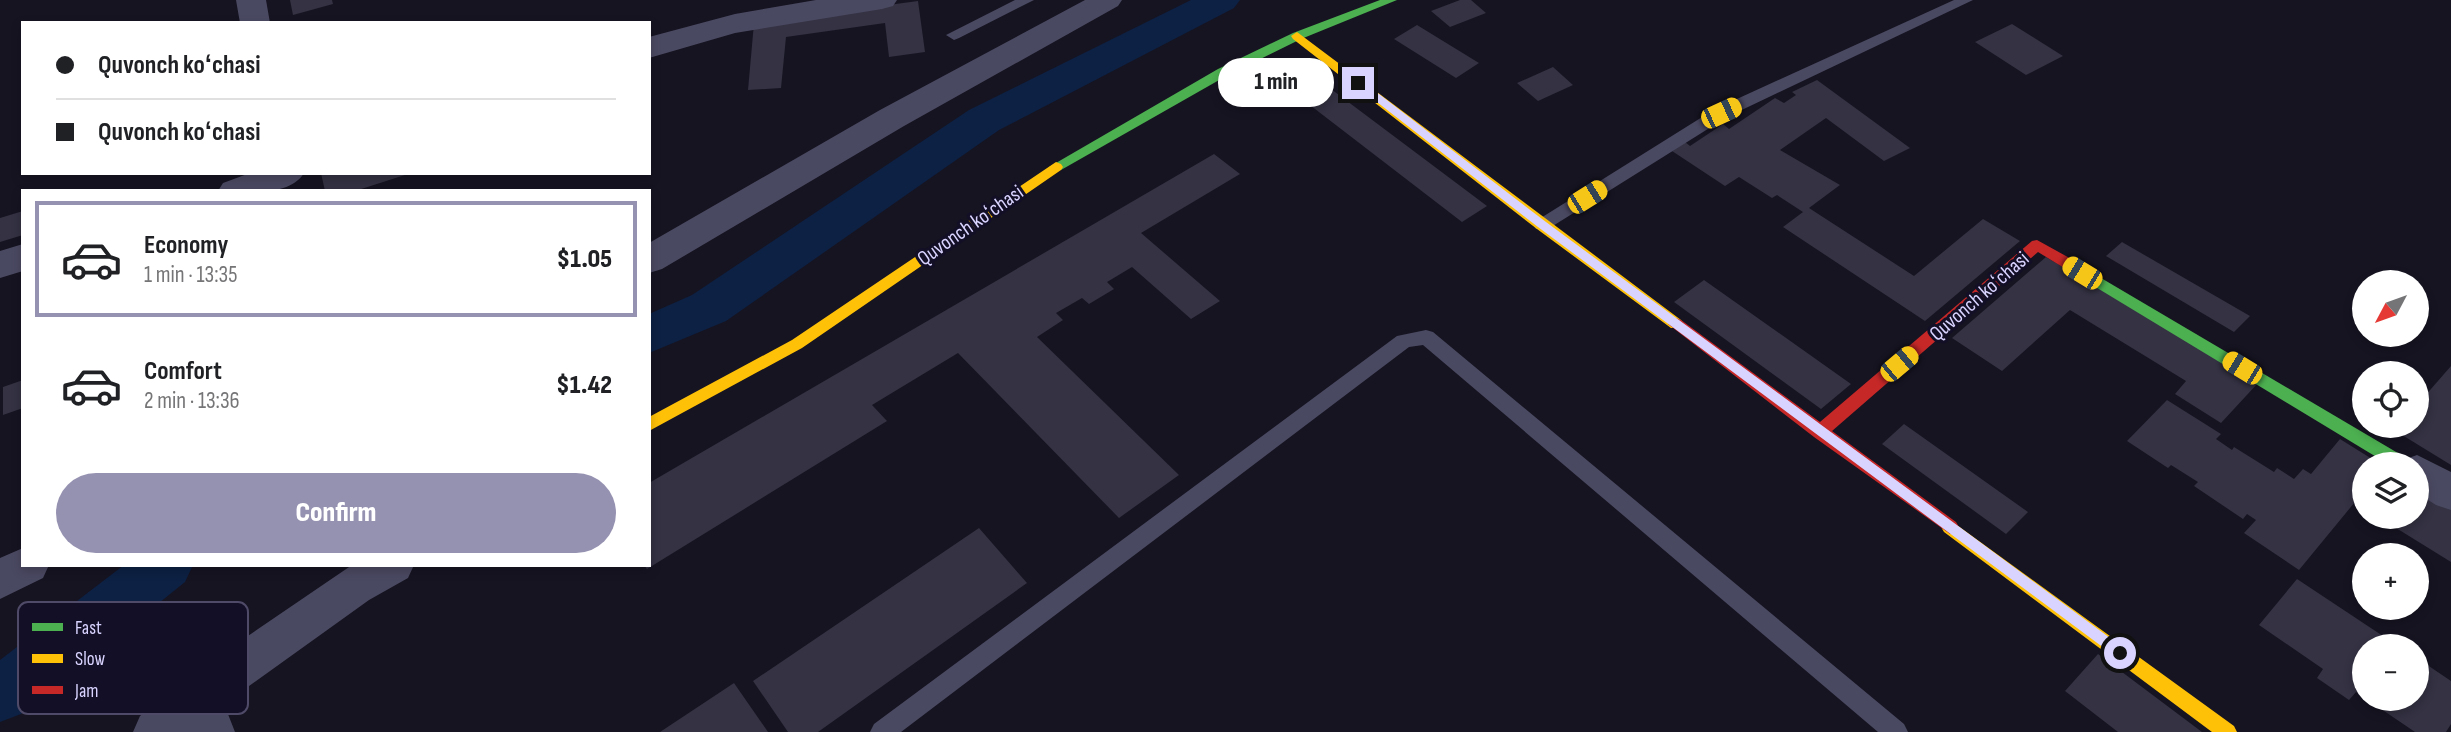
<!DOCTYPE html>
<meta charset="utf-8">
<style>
body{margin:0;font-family:"Sofia Sans Condensed",sans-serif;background:#f2f2f2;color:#202124;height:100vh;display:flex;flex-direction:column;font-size:26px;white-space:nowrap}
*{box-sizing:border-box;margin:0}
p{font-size:23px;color:#757577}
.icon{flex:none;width:38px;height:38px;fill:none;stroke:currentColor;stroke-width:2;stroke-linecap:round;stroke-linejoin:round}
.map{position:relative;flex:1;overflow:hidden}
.details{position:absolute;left:21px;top:189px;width:630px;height:378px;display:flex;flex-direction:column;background:#fff;border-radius:0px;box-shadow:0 4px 10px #0003}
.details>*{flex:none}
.guide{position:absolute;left:21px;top:21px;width:630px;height:154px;border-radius:0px;box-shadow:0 4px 10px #0003;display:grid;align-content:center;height:154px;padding:0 35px;background:#fff}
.needle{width:46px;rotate:229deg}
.fabs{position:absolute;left:2352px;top:270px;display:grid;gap:14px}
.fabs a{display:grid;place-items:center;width:77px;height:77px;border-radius:50%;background:#fff;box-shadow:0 4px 10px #0003;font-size:35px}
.end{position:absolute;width:32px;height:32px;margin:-16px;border:9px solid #d9d4ff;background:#111;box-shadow:0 0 0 4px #111}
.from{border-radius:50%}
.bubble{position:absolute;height:49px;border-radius:24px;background:#fff;box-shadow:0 4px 10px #0003;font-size:23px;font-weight:800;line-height:49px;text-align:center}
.car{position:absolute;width:21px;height:42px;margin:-21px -10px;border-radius:9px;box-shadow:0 0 5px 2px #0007;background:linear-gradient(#f5c518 24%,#345 0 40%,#f5c518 0 76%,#345 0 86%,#f5c518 0)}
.guide b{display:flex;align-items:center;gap:24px;height:66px;font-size:26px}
.guide b+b{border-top:2px solid #e0e0e0}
.guide i{width:18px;height:18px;background:#202124}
ul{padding:12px 0 0;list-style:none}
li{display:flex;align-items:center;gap:21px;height:116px;margin:0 14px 10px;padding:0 21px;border:4px solid transparent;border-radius:0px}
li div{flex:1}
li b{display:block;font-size:26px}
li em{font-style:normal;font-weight:800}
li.on{border-color:#9591b1}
li>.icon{width:63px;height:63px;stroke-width:1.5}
.primary-button{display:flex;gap:14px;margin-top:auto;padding:14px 35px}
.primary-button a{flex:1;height:80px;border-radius:42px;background:#9591b1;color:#fff;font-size:28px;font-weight:800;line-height:80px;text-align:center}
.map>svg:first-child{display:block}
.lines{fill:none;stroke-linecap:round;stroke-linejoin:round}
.canal{fill:#0d2144;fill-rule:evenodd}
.building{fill:#343243}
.lane{fill:#4a4962;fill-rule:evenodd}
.street{fill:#4a4962;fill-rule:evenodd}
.fast{fill:#4caf50;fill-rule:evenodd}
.slow{fill:#ffc107;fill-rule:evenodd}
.jam{fill:#c62828;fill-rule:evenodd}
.route{fill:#d9d4ff}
.labels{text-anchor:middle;stroke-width:6;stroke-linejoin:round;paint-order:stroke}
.street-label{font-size:21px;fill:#d9d4ff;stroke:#130f26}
.key{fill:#130f26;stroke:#4e4a67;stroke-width:2}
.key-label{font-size:19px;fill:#d9d4ff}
</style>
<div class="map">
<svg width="2451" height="732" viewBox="0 0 2451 732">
<rect width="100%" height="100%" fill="#161421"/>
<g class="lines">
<path class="canal" d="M1191 0H1240L1234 8 999 130 726 321 649 353V314L692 295 969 110Z
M124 565H193L185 582 21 714 0 722V660Z"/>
</g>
<path class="building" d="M290 0H332L333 4 293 15Z
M1460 0H1471L1486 13 1450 27 1431 11Z
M918 1 925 52 889 57 885 23 786 37 781 88 748 90 754 23Z
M2012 24 2063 56 2026 75 1975 42Z
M1417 25 1479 63 1456 78 1394 39Z
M1553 67 1573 85 1538 101 1517 83Z
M1817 80 1910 148 1884 161 1826 118 1780 150 1840 185 1809 208 1914 276 1983 219 2020 241 1925 321 1783 227 1803 212 1777 195 1772 198 1739 177 1725 186 1672 151 1685 142 1690 146 1723 124 1729 129 1775 98 1784 103 1796 95 1792 92Z
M1327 86 1487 206 1462 222 1302 99Z
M1214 154 1240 174 1141 233 1220 301 1191 319 1132 267 1107 282 1114 289 1089 304 1082 298 1056 313 1063 320 1037 337 1179 475 1119 518 958 353 872 405 887 421 647 569 644 565H649V483Z
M321 173H408V174L355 191H325Z
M23 211V235L0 242V218Z
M2122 242 2250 316 2234 332 2106 256Z
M2046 257 2258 383 2221 423 2175 394 2186 381 2070 310 2002 371 1952 338Z
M1704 280 1851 384 1821 409 1674 302Z
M2451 366V465L2394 430 2398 425H2417V405Z
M23 380V408L3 415V387Z
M2167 400 2221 434 2216 439 2232 450 2234 447 2274 472 2277 468 2294 479 2303 469 2311 474 2340 439 2380 464H2364V491L2299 570 2244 533 2256 520 2247 514 2243 519 2194 486 2198 482 2171 465 2168 468 2127 441Z
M1904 424 2028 512 2006 534 1882 444Z
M2417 486 2451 506V562L2388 523 2393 516H2417Z
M979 528 1027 583 818 732H788L753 681Z
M2297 579 2398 646H2364V697L2356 692 2349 700 2317 678 2323 669 2259 625Z
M2098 654 2202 732H2118L2065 691Z
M2417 658 2451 681V724L2446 732H2415L2365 698H2417Z
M734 683 768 732H660Z"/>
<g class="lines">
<path class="lane" d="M1015 0H1034L959 38 954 40 946 35Z
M1954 0H1973L1727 117 1548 229H1536L1533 225 1536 221 1715 109Z
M1426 330 1433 332 1904 724 1908 732H1878L1423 345 1409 347 901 732H870L874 724 1397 336Z"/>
<path class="street" d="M236 0H266L270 23H240Z
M816 0H897L893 6 882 9 735 33 649 58V37L735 14Z
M1085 0H1122L1118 6 904 126 662 269 649 273V243L880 110Z
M250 173H304C289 198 243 191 218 191L223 183Z
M23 244V271L0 278V251Z
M2417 455 2451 472V510L2436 505 2417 493V464H2401L2403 460Z
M23 548V565H49L43 578 0 599V558Z
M352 565H414L408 578 369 600 224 704 235 732H133L140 716 182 681Z"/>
<path class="fast" d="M1380 0H1397L1301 39 1228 75 1061 170H1051L1049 167 1218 69 1293 33Z
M2079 265 2408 459 2410 464H2388L2074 274 2072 270 2074 266Z"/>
<path class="slow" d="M1297 32 1681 320 1684 324 1681 328H1671L1537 229 1293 39 1291 36Z
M1056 162 1061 164 1063 167 1061 170 802 348 649 431V417L792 340Z
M1950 520 2234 726 2237 732H2212L1944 532 1941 527 1944 522Z"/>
<path class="jam" d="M2037 240 2084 266 2086 270 2084 274H2074L2038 252 1832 431 1956 522 1959 527 1956 532 1950 534 1814 437 1668 324 1676 318 1681 320 1820 422 2032 241Z"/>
</g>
<path class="route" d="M1355 81H1362L1546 222 2125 649V657H2116L1538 227 1355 85Z"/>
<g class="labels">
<g class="street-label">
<text transform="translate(970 225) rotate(-35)" y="7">Quvonch koʻchasi</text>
<text transform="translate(1979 296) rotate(-41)" y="7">Quvonch koʻchasi</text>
</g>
</g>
<rect x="18" y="602" width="230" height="112" rx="10" class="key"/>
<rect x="32" y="623" width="31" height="8" fill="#4caf50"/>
<rect x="32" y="654" width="31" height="9" fill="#ffc107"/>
<rect x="32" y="686" width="31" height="8" fill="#c62828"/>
<g class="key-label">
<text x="75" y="634">Fast</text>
<text x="75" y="665">Slow</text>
<text x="75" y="697">Jam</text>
</g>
</svg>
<div class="fabs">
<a><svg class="needle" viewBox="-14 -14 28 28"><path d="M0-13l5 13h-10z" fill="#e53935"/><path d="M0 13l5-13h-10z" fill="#757577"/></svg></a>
<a><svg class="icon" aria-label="locate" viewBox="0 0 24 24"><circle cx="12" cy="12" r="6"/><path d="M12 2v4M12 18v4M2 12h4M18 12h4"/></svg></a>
<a><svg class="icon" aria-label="layers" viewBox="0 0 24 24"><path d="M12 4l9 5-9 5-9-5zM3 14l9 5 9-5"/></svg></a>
<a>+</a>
<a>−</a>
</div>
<i class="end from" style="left:2120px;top:653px"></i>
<i class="end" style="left:1358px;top:83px"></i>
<div class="bubble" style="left:1218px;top:58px;width:116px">1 min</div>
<i class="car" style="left:1721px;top:113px;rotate:65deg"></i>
<i class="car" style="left:1587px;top:197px;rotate:58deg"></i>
<i class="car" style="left:2082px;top:273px;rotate:301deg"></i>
<i class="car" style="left:1899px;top:364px;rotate:50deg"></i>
<i class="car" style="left:2242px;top:368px;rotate:301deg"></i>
<div class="guide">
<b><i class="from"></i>Quvonch koʻchasi</b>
<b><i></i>Quvonch koʻchasi</b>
</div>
<section class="details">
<ul>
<li class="on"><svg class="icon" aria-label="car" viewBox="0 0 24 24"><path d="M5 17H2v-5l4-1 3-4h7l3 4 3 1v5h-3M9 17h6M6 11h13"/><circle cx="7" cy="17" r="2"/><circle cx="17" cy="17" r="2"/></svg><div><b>Economy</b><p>1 min · 13:35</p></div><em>$1.05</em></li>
<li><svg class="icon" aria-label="car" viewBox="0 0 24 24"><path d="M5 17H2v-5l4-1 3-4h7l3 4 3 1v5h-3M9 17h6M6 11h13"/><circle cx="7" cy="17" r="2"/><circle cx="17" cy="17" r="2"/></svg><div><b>Comfort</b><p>2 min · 13:36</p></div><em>$1.42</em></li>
</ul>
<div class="primary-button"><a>Confirm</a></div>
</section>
</div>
